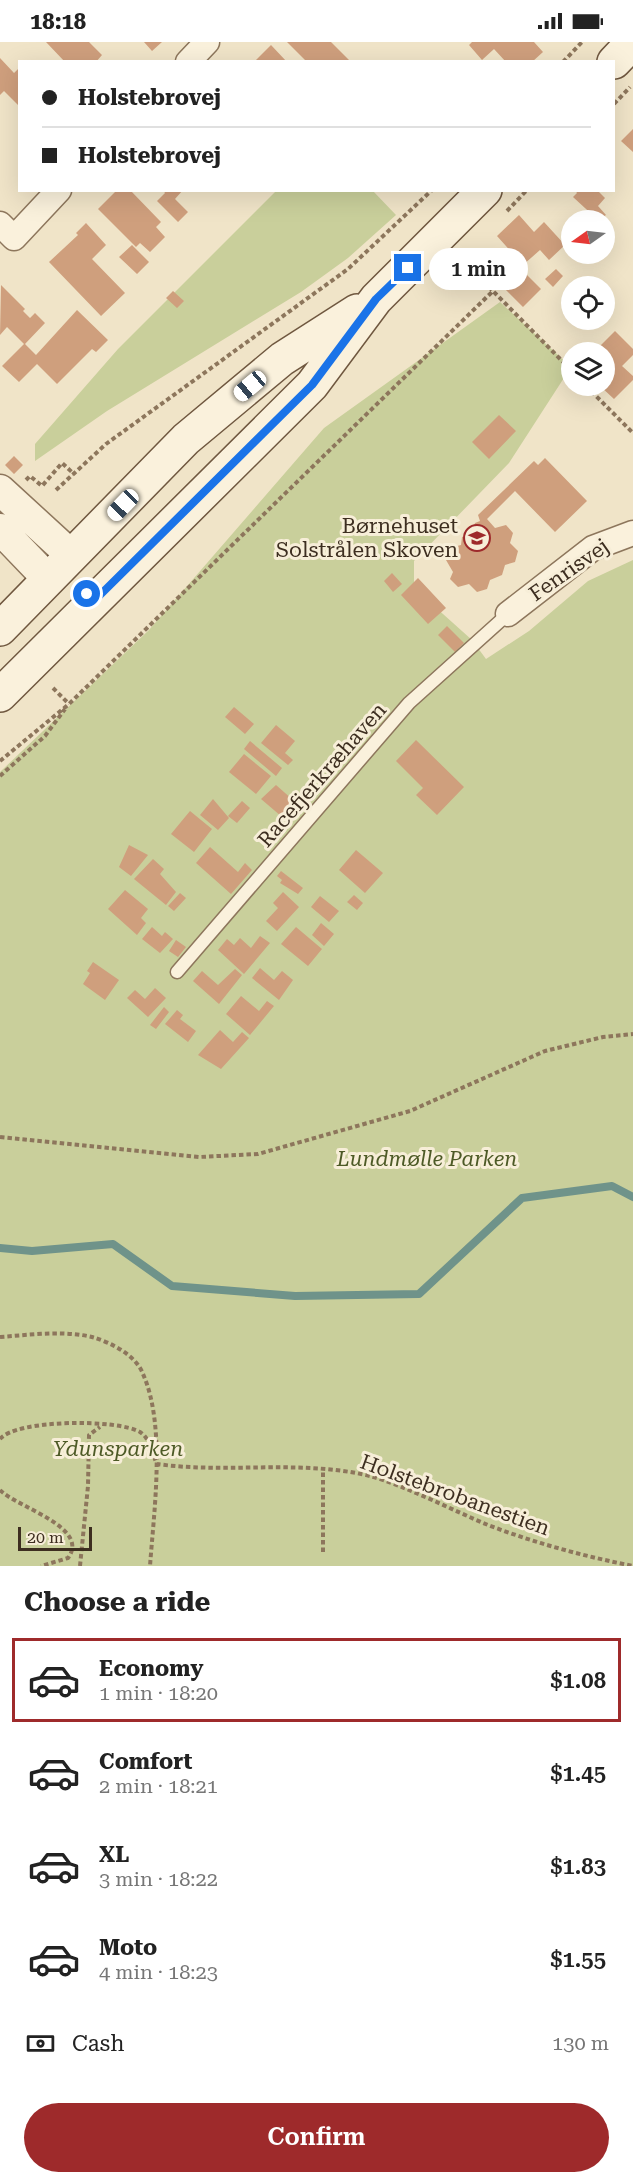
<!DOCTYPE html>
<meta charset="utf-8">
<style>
body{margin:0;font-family:"Roboto Serif",serif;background:#f2f2f2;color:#222;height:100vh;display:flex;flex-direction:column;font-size:22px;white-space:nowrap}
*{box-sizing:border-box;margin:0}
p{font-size:20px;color:#767676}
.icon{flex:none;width:33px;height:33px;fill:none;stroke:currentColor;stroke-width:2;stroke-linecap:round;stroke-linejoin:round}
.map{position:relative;height:1524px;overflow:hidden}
.drawer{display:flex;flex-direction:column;background:#fff;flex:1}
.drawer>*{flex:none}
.hud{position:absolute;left:18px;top:18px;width:597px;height:132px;border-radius:0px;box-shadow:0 6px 24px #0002;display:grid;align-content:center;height:132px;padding:0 24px;background:#fff}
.needle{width:39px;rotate:256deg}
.buttons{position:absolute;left:561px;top:168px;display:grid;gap:12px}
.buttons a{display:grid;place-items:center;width:54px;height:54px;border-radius:50%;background:#fff;box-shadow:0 6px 24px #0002;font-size:30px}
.scale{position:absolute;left:18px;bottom:15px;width:74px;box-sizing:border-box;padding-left:6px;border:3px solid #3d2e20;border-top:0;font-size:16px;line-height:21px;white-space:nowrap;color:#3d2e20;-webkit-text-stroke:4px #f7eed8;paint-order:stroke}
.end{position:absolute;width:27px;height:27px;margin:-14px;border:8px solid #1a73e8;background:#fff;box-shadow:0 0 0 3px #fff}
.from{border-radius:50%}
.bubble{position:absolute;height:42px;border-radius:21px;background:#fff;box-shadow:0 6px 24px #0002;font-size:20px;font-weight:600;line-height:42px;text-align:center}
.car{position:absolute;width:18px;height:36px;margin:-18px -9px;border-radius:8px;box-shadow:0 0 4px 2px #0007;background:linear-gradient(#fff 24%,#345 0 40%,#fff 0 76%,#345 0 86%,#fff 0)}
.hud b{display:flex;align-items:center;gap:21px;height:57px;font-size:22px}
.hud b+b{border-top:2px solid #e0e0e0}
.hud i{width:15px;height:15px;background:#222}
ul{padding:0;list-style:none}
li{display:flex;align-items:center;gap:18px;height:84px;margin:0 12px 9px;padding:0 12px;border:3px solid transparent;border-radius:0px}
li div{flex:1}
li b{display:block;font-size:22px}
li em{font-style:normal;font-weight:600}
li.selected{border-color:#9e2a2b}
li>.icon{width:54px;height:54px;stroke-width:1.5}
h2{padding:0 24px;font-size:27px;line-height:72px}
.pay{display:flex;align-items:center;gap:15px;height:66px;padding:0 24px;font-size:22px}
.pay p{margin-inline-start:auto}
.cta{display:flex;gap:12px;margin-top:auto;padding:12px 24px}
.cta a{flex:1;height:69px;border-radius:36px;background:#9e2a2b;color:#fff;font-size:24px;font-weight:600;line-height:69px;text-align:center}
.status{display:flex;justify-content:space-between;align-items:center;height:42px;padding:0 30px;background:#fff;direction:ltr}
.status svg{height:16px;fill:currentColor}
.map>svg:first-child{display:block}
.green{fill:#c9cf9b}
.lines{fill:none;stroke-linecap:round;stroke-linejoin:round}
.stream{stroke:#6f938a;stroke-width:8}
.building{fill:#cf9f7d}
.service-casing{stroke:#8d765c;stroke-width:15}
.minor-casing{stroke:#8d765c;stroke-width:27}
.tertiary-casing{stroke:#8d765c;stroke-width:33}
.secondary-casing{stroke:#6f573f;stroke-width:36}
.path{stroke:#8d765c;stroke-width:4;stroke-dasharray:4.5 3;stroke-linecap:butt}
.service{stroke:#faf1dc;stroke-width:12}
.minor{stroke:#faf1dc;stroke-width:24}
.tertiary{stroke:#faf1dc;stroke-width:30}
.secondary{stroke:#faf1dc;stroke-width:33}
.route{stroke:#1a73e8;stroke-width:8}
.labels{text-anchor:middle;stroke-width:6;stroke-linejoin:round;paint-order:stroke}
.poi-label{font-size:21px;fill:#3d2e20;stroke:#f7eed8;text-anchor:end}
.street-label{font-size:21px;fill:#3d2e20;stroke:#f7eed8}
.park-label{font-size:21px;font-style:italic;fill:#4d5a26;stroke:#f7eed8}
</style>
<div class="status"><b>18:18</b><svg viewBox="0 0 49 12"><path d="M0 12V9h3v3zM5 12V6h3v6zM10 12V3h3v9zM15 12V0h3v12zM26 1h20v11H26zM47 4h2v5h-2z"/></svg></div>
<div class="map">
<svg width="633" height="1524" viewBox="0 0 633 1524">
<rect width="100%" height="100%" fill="#f0e4c8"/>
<path class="green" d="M276 149H373L396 173 348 216 301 250 107 369 35 419V402L118 307Z
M500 260 571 325 509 421 414 519V546L472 598 486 617 529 589 588 539 633 518V1524H0V730L149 588 324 386Z"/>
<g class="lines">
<path class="stream" d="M0 1206 32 1209 113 1202 172 1244 295 1254 419 1252 522 1156 612 1144 633 1155"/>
</g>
<path class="building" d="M46 0H89L102 13 96 20H65Z
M144 0H162L152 9Z
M287 0H331L349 18 307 20Z
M472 0H534L543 10 532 20H506L494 7 482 18 469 3Z
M271 3 287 20H254Z
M0 16 14 31 20 25V65L4 49 0 53Z
M633 87V110L621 99Z
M117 148H130L161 180 156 185 165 195 150 210 140 201 136 205 98 167Z
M163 148H183L175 157 188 170 178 180 157 159 165 151Z
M575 148H597L605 156 598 164 606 173 598 178 573 155 577 151Z
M519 173 534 190 544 180 565 203 549 218 540 208 523 223 497 194Z
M86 181 106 203 92 217 125 251 101 274 49 220 78 193 76 191Z
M132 203 149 220 137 232 119 215Z
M519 225 541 247 523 265 501 243Z
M556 227 563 234 553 245 545 237Z
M1 243 25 267 23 269 30 276 35 271 45 281 25 302 36 313 77 268 108 298 96 310 92 307 57 342 37 322 19 340 2 324 24 302 7 285 0 293Z
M173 249 184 259 177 266 166 256Z
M615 289 633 307V313L622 324 633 334V338L614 357 600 344H604V310H594Z
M499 373 516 389 489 417 472 400Z
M14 414 23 423 14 432 5 423Z
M545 416 587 459 555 490 515 449 487 477 495 486 506 483 513 491 510 501 518 509 515 520 505 523 502 533 490 538 487 547 477 550 469 542 458 545 450 537 453 530 446 518 449 506 461 503 462 495 472 491 475 481 480 479 478 473 534 419 538 423Z
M392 531 402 542 393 550 384 539Z
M418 536 446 566 428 582 401 553Z
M447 584 464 601 455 610 438 593Z
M234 665 254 682 245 692 225 675Z
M276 683 295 699 285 711 293 718 288 723 261 701Z
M416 698 464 745 437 773 416 753 423 746 396 719Z
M250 699 282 726 276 734 244 707Z
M244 712 271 734 256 752 229 730Z
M276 743 301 765 288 780 261 757Z
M213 757 229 776 218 788 200 773Z
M242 759 250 766 237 781 228 774Z
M190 769 212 787 194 810 171 792Z
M129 803 148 813 131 834 119 825Z
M210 805 238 830 245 821 252 828 231 852 196 821Z
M356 808 383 831 365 851 339 828Z
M153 817 164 827 160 832 176 850 166 863 134 837Z
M281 829 303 846 298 852 280 841 282 838 277 834Z
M125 848 148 867 141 876 146 881 137 893 108 867Z
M283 850 299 865 277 889 266 879 278 866 273 861Z
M180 851 186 856 174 869 168 864Z
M354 853 363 861 357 868 347 860Z
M320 854 339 869 329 880 311 865Z
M321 881 334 892 324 904 312 893Z
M152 885 162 894 165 890 173 897 160 911 142 897Z
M296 885 322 907 308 924 281 902Z
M260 894 270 901 244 932 218 908 227 897 234 903 240 896 251 906Z
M176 898 186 905 178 915 169 909Z
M93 920 119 938 105 958 83 942 90 931 87 929Z
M260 926 274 938 282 929 293 938 279 958 252 936Z
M235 927 242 933 219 962 193 939 202 929 218 943Z
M155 946 166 956 148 975 127 956 135 948 145 957Z
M241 954 259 969 267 959 274 964 250 993 226 972Z
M164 965 169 970 156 987 150 983Z
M177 968 183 973 180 977 196 989 188 1000 165 982Z
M220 988 233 1000 242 990 249 996 221 1027 198 1013Z"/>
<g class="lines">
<defs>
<path id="service" d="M177 930 409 661 508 572"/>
<path id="minor" d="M188 20 207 0
M0 182 14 196 59 148
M508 572 593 506 633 491"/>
<path id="tertiary" d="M0 448 72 514
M0 487 49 538"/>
<path id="secondary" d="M614 20 633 0
M0 587 186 397 282 317 357 269
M0 653 312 343 376 257 485 148"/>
</defs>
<use href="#service" class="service-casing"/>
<use href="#minor" class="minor-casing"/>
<use href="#tertiary" class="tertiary-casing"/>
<use href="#secondary" class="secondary-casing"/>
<path class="path" d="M563 20 582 0
M614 62 630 45
M507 169 527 148
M457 213 493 249
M586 344 633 391
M26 438 30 434 42 444 62 421 74 432
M56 448 106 402 348 227 432 148
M53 646 69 662
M0 719 69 662 493 249 572 329
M0 734 45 694 65 667
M0 1095 199 1115 258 1112 410 1069 545 1009 603 995 633 992
M0 1295C30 1293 62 1288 92 1295 110 1300 136 1313 143 1332 166 1384 154 1468 150 1524
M0 1397C17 1377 118 1377 140 1390 150 1396 152 1412 157 1422 227 1432 300 1417 370 1434 406 1444 452 1468 488 1483 535 1501 583 1514 633 1524
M0 1448C16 1465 91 1485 68 1516L41 1524
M323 1510V1426
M80 1524 88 1444 89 1393 100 1385"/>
<use href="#service" class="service"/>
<use href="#minor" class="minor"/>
<use href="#tertiary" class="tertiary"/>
<use href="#secondary" class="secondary"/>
</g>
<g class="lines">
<path class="route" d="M87 552 98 555 312 343 376 257 408 226"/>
</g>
<defs>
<symbol id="school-ring" viewBox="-11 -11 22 22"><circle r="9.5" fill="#f7eed8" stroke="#9e2a2b" stroke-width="1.5"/><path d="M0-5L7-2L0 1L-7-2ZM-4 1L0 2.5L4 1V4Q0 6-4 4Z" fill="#9e2a2b"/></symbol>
</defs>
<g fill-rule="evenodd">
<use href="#school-ring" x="462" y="481" width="30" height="30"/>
</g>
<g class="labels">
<g class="poi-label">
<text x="458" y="491">Børnehuset<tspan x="458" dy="24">Solstrålen Skoven</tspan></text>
</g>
<g class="street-label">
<text transform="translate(569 528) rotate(-35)" y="7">Fenrisvej</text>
<text transform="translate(322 733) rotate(-49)" y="7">Racefjerkræhaven</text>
<text transform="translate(455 1453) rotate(20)" y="7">Holstebrobanestien</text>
</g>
<g class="park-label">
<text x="427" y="1124">Lundmølle Parken</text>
<text x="118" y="1414">Ydunsparken</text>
</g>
</g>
</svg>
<div class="buttons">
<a><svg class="needle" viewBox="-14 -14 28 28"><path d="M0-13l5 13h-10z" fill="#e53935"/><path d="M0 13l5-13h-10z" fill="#767676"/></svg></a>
<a><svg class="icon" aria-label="locate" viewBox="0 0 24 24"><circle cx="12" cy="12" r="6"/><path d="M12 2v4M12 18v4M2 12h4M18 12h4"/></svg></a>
<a><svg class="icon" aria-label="layers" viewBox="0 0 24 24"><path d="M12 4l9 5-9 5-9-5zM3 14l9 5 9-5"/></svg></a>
</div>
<div class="scale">20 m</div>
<i class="end from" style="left:87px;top:552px"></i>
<i class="end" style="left:408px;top:226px"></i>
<div class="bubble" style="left:429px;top:206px;width:99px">1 min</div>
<i class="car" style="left:250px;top:344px;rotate:230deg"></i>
<i class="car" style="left:123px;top:463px;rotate:224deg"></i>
<div class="hud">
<b><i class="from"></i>Holstebrovej</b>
<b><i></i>Holstebrovej</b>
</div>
</div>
<section class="drawer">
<h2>Choose a ride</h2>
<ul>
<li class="selected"><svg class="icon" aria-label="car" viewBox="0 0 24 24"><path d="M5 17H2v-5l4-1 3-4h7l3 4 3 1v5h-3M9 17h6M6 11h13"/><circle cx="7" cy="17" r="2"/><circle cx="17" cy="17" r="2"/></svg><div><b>Economy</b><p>1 min · 18:20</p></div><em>$1.08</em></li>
<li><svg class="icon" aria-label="car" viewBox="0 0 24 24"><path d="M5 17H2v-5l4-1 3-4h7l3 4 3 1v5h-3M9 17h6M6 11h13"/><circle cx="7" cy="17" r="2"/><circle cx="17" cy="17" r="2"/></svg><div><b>Comfort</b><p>2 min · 18:21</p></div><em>$1.45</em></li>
<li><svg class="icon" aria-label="car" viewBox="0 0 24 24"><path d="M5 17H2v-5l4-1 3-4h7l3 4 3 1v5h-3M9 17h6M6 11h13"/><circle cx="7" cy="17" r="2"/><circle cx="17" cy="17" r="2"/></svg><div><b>XL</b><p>3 min · 18:22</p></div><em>$1.83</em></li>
<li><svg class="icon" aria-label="car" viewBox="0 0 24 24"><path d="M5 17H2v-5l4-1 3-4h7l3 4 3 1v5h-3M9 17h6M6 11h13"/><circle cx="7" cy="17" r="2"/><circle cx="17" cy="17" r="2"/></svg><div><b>Moto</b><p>4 min · 18:23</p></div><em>$1.55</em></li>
</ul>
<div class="pay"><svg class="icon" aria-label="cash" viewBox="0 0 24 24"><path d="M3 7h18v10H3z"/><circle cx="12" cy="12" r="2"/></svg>Cash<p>130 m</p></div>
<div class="cta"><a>Confirm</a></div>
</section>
